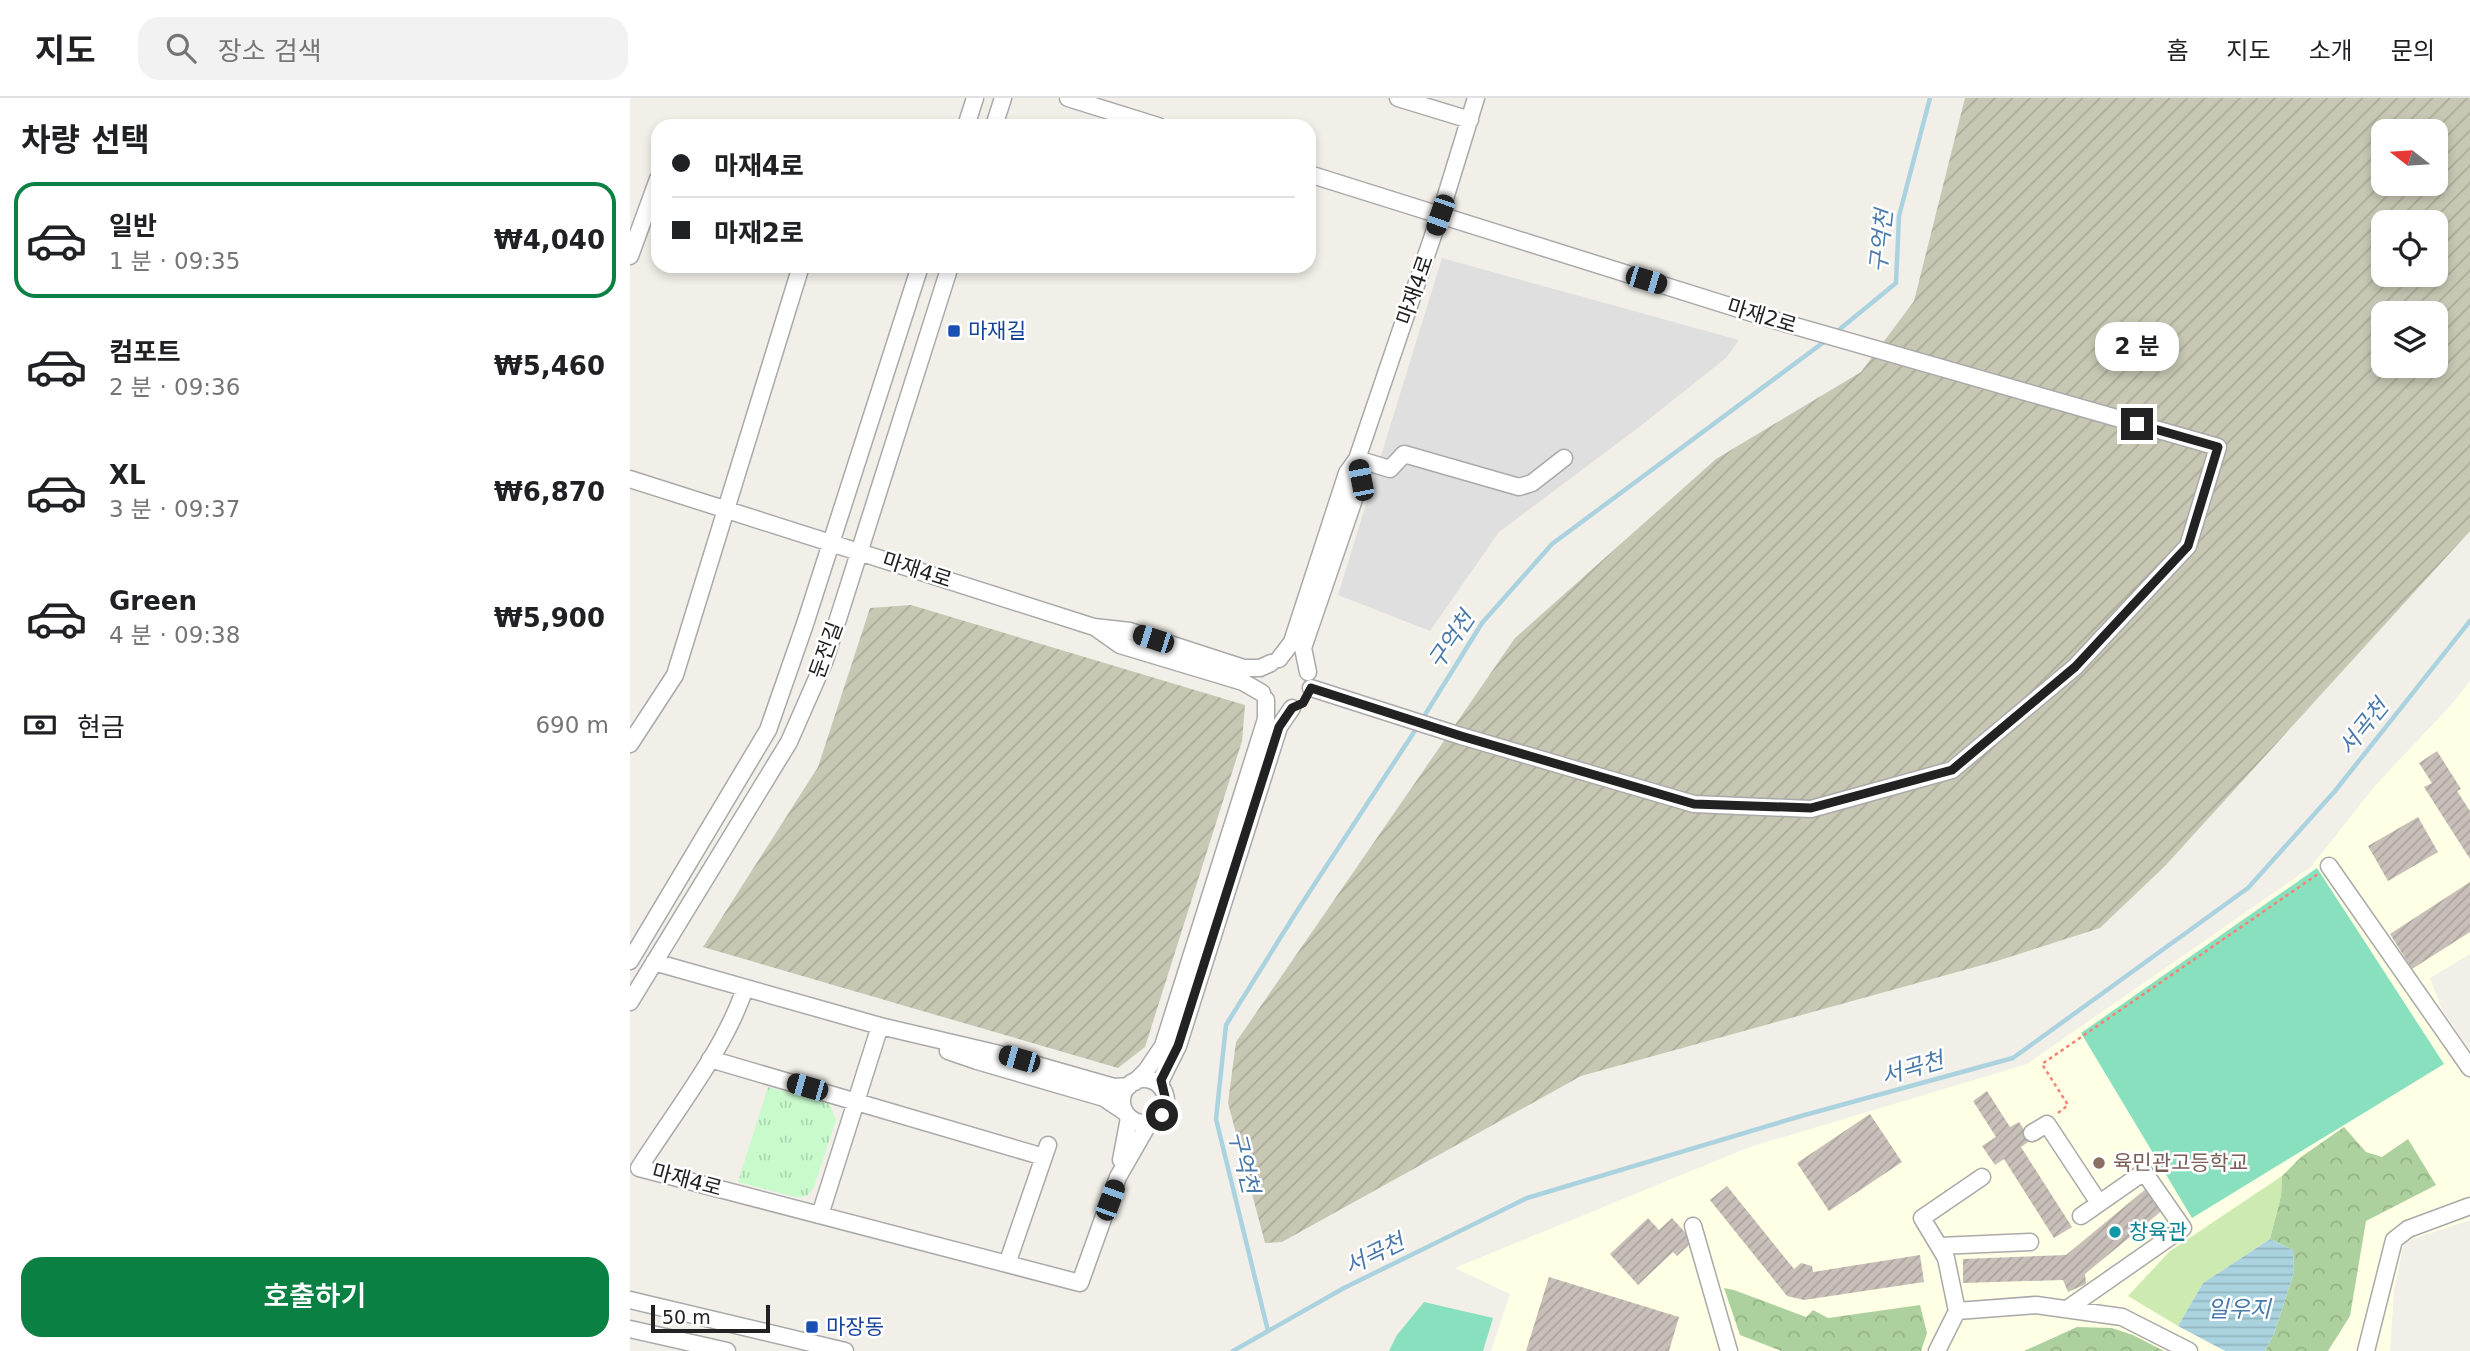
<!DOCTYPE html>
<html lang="ko">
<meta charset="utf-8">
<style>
body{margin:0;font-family:"DejaVu Sans","Noto Sans KR",sans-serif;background:#f2f2f2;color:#202124;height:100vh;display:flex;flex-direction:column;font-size:26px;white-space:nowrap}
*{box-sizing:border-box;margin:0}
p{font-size:23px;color:#757577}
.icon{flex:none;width:38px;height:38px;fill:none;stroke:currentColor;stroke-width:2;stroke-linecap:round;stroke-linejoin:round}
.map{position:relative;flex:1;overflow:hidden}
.details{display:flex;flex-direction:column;background:#fff;width:630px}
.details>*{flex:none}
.top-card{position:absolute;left:21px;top:21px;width:665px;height:154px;border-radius:21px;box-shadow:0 4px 10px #0003;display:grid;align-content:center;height:154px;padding:0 21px;background:#fff}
.needle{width:46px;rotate:287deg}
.buttons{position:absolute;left:1741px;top:21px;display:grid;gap:14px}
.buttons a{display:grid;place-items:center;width:77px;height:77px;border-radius:14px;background:#fff;box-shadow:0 4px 10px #0003;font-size:35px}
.scale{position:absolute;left:21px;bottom:18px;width:119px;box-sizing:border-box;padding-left:7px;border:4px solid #222;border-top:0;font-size:19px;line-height:24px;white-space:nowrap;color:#222;-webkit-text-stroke:5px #fff;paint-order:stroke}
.end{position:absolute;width:32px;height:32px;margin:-16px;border:9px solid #222;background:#fff;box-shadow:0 0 0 4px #fff}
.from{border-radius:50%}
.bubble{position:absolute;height:49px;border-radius:21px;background:#fff;box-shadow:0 4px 10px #0003;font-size:23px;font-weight:600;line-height:49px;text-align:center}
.car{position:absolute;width:21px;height:42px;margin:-21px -10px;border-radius:9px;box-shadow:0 0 5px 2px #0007;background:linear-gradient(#222 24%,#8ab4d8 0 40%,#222 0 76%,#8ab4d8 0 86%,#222 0)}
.top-card b{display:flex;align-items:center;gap:24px;height:66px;font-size:26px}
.top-card b+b{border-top:2px solid #e0e0e0}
.top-card i{width:18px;height:18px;background:#202124}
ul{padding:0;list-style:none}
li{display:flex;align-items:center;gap:21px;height:116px;margin:0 14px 10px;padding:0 7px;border:4px solid transparent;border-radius:21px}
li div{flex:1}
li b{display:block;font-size:26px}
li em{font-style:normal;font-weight:600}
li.on{border-color:#0b8043}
li>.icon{width:63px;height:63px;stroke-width:1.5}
h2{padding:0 21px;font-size:32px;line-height:84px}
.pay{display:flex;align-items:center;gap:18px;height:77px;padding:0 21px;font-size:26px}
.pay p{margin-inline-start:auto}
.action{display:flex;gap:14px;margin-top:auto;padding:14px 21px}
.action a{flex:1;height:80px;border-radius:21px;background:#0b8043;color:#fff;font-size:28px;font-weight:600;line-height:80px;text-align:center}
header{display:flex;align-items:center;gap:42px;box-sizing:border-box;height:98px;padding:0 35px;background:#fff;border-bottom:2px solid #e0e0e0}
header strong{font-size:33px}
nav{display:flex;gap:38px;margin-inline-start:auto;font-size:24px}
.search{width:490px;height:63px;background:#f2f2f2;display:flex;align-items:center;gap:18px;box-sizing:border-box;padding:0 24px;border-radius:21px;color:#757577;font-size:26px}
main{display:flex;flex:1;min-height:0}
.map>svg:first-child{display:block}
.residential{fill:#e0dfdf}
.education{fill:#ffffe5}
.construction{fill:url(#construction-furrows);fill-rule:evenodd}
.grass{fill:#cdebb0}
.forest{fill:url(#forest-crowns)}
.park{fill:url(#park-tufts)}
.pitch{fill:#88e0be}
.water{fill:url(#water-rules)}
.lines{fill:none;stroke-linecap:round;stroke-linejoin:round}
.stream{stroke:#aad3df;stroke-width:4.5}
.building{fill:url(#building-hatch)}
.minor-casing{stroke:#a9a9a9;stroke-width:19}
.path{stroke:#fa8072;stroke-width:2.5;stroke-dasharray:3.5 3.5;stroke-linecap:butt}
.minor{stroke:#fff;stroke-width:16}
.route{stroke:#222;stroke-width:9}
.transit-dot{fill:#1a4fb4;stroke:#fff;stroke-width:2.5}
.education-dot{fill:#8d6e63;stroke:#fff;stroke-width:2.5}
.culture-dot{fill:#0f9aa8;stroke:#fff;stroke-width:2.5}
.labels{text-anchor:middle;stroke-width:5;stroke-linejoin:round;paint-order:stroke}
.street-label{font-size:21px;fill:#222;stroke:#fff}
.transit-label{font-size:21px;fill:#164399;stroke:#fff;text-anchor:start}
.education-label{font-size:21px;fill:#785e54;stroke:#fff;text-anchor:start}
.culture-label{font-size:21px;fill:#0d838f;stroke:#fff;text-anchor:start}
.water-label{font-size:23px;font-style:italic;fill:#4a7aab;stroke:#fff}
</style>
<header>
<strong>지도</strong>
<div class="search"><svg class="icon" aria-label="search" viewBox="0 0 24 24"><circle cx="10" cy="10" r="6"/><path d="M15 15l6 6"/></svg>장소 검색</div>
<nav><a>홈</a><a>지도</a><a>소개</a><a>문의</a></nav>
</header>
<main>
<section class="details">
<h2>차량 선택</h2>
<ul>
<li class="on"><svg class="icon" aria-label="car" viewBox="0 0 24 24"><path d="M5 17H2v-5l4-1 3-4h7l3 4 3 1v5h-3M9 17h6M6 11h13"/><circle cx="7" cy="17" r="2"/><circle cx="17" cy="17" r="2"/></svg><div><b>일반</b><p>1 분 · 09:35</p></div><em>₩4,040</em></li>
<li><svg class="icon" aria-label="car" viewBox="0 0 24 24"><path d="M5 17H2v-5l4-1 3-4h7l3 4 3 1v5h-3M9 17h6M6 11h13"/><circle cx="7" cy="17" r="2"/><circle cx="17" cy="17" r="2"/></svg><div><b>컴포트</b><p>2 분 · 09:36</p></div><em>₩5,460</em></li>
<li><svg class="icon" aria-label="car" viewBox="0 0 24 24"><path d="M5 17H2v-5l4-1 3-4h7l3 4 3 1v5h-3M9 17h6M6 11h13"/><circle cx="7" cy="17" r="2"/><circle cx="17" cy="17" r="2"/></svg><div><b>XL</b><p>3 분 · 09:37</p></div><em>₩6,870</em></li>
<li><svg class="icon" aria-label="car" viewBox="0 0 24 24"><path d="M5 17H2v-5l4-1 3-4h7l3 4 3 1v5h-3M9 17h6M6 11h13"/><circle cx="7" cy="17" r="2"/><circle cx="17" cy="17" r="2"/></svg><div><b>Green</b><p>4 분 · 09:38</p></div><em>₩5,900</em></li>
</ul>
<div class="pay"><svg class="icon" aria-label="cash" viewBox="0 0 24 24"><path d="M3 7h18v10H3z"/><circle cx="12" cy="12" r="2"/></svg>현금<p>690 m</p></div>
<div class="action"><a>호출하기</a></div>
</section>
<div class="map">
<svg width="1840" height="1253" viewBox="0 0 1840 1253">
<defs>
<pattern id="construction-furrows" width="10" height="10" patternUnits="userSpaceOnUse" patternTransform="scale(1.75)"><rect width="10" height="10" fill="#c7c7b4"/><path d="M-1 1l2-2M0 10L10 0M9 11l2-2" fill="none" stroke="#abab9a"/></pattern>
<pattern id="forest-crowns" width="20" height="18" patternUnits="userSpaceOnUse" patternTransform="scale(1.75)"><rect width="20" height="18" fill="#add19e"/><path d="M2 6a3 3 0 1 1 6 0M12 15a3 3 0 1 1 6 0" fill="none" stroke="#95b388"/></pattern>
<pattern id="park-tufts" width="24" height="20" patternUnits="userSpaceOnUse" patternTransform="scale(1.75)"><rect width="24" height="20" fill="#c8facc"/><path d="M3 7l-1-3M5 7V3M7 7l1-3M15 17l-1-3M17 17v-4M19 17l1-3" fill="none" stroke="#acd6af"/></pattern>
<pattern id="water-rules" width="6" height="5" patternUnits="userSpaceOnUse" patternTransform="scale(1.75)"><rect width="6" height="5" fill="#aad3df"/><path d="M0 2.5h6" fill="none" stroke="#92b5bf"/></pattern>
<pattern id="building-hatch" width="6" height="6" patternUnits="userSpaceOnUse" patternTransform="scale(1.75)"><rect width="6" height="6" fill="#c7bfb8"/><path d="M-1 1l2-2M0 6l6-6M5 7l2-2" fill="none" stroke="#aba49e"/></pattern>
</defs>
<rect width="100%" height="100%" fill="#f2efe9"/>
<path class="residential" d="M812 160 1109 242 1096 260 1013 326 869 434 800 533 708 497Z"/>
<path class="education" d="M1840 583V856L1800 880 1812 912 1840 953V1122L1774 1144 1764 1193 1760 1253H861L880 1196 825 1170 1117 1050 1397 966 1681 769 1744 689 1821 607Z"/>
<path class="construction" d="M1335 0H1840V433L1535 768 1470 830 1367 863 951 978 652 1144 635 1145 598 1005 606 944 885 540 1086 361 1231 274 1284 203ZM1754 33H1806V86H1754ZM1754 124H1806V177H1754ZM1754 215H1806V268H1754Z
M281 507 615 607 612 643 515 949 488 970 73 849 188 669 240 510Z"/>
<path class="grass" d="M1652 1078 1651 1098 1640 1141 1573 1185 1548 1228 1498 1198 1540 1153Z"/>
<path class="forest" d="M1714 1029 1736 1054 1752 1059 1778 1041 1806 1087 1736 1123 1720 1218 1698 1253H1635L1644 1236 1664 1174 1663 1152 1640 1141 1651 1098 1652 1078 1671 1059Z
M1094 1190 1104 1192 1176 1219 1183 1212 1198 1220 1290 1207 1297 1235 1291 1253H1151L1110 1237Z
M1447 1229 1482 1230 1503 1237 1534 1253H1394Z"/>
<path class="park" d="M138 989 199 1005 206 1022 184 1089 177 1098 166 1099 108 1084Z"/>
<path class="pitch" d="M1687 770 1814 966 1562 1120 1451 935Z
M794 1204 863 1220 853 1253H759L767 1237Z"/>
<path class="water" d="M1640 1141 1663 1152 1664 1174 1644 1236 1635 1253H1595L1548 1228 1573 1185Z"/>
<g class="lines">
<path class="stream" d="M1205 235 1266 185 1269 118 1300 0
M793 620 852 525 922 446 1198 241
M638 1233 586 1021 596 927 667 813 788 628
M603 1253 714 1190 897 1100 1171 1018 1383 960 1618 790 1705 693 1840 523"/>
</g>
<path class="building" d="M1807 653 1831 691 1827 693 1840 713V761L1794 689 1802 685 1789 665Z
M1788 719 1808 754 1758 783 1738 748Z
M1840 784V834L1782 871 1760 836Z
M1357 993 1380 1029 1389 1024 1401 1042 1391 1049 1442 1129 1424 1140 1374 1061 1365 1067 1352 1048 1366 1039 1343 1003Z
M1240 1016 1272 1064 1199 1113 1167 1065Z
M1097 1088 1164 1171 1171 1165 1182 1168 1183 1174 1290 1157 1294 1184 1174 1202 1157 1198 1080 1102Z
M1517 1090 1534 1111 1455 1176 1456 1186 1438 1194 1433 1182 1333 1185V1161L1436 1157Z
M1018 1120 1029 1132 1042 1120 1063 1143 1047 1158 1043 1154 1008 1187 980 1156Z
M919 1179 1049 1219 1039 1253H896Z"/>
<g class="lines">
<defs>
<path id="minor" d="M438 0 528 28
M768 0 840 22
M336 28 345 0
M364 28 373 0
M679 76 1144 222 1588 349 1558 448 1445 569 1322 672 1181 711 1064 706 831 638 681 590
M0 158 28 81
M727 361 760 371 774 356 889 389 902 385 934 360
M0 381 464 529 500 533 614 570H630L641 565
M466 530 490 547 613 584 632 595
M649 561 662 544 717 375 727 361 810 117 846 0
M678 574 673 550 731 381 727 361
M0 646 45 577 171 168
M1699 768 1840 970
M0 863 138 632 175 526 290 168
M24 864 250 928 365 955 484 989 499 988
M115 890C95 951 44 1015 9 1070L450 1185 488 1079 519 1025
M0 904 159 644 195 562 320 168
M318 953 347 963 474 1000 495 1014
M80 961 414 1059
M492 1003a22 22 0 1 1 44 0a22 22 0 1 1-44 0Z
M505 984 516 973 533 948 636 621V602
M531 989V982L548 948 649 629 662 610
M1402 1035 1417 1026 1469 1105
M491 1062 499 1020
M190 1117 250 928
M1063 1128 1099 1253
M1309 1148 1400 1144
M377 1166 418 1047
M0 1202 215 1253
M1437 1211 1553 1130 1514 1074 1451 1118
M1327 1213 1316 1160 1292 1120 1352 1079
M0 1231 97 1253
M1307 1253 1327 1213 1406 1207 1492 1219 1559 1253
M1736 1253 1764 1142 1778 1131 1840 1108"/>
</defs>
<use href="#minor" class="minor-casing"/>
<path class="path" d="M1428 1015 1438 1007 1412 966 1688 776"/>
<use href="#minor" class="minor"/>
</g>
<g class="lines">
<path class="route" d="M532 1017 536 1003 531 982 548 948 649 629 662 610 673 605 681 590 831 638 1064 706 1181 710 1322 672 1445 569 1558 448 1588 349 1507 326"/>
</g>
<g class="transit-dot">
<rect x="317" y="226" width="14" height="14" rx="3.5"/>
<rect x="175" y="1222" width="14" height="14" rx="3.5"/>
</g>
<circle class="education-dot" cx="1469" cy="1065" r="7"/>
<circle class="culture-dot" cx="1485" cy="1134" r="7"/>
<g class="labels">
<g class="street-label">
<text transform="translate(785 192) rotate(-71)" y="7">마재4로</text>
<text transform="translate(1132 218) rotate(17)" y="7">마재2로</text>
<text transform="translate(287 472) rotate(18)" y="7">마재4로</text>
<text transform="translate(196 552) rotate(-70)" y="7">둔전길</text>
<text transform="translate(57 1082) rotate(15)" y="7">마재4로</text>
</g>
<g class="transit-label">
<text x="338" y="240">마재길</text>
<text x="196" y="1236">마장동</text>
</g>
<g class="education-label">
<text x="1483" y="1072">육민관고등학교</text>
</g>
<g class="culture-label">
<text x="1499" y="1141">창육관</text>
</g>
<g class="water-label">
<text transform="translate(1251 143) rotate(-84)" y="8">구억천</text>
<text transform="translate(821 542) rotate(-56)" y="8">구억천</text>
<text transform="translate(1733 629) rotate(-51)" y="8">서곡천</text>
<text transform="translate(1282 970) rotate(-16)" y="8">서곡천</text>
<text transform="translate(614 1064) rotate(76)" y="8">구억천</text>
<text transform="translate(744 1156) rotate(-26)" y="8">서곡천</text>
<text x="1609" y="1219">일우지</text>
</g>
</g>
</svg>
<div class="buttons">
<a><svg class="needle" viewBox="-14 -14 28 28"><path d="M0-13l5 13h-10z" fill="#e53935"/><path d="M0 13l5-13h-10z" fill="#757577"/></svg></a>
<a><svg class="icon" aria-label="locate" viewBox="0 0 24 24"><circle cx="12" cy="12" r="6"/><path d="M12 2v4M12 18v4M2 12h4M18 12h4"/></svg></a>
<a><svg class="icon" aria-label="layers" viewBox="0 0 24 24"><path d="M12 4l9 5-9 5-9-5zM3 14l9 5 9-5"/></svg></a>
</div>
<div class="scale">50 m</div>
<i class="end from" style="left:532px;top:1017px"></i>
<i class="end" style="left:1507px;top:326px"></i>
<div class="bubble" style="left:1465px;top:224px;width:84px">2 분</div>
<i class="car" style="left:810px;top:117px;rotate:199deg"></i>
<i class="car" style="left:1016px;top:182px;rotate:107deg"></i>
<i class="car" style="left:731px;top:382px;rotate:349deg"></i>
<i class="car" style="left:523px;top:541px;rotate:288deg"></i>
<i class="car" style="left:389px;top:961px;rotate:286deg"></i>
<i class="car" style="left:177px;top:989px;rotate:286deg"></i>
<i class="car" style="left:480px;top:1102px;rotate:20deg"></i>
<div class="top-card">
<b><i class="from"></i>마재4로</b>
<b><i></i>마재2로</b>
</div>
</div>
</main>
